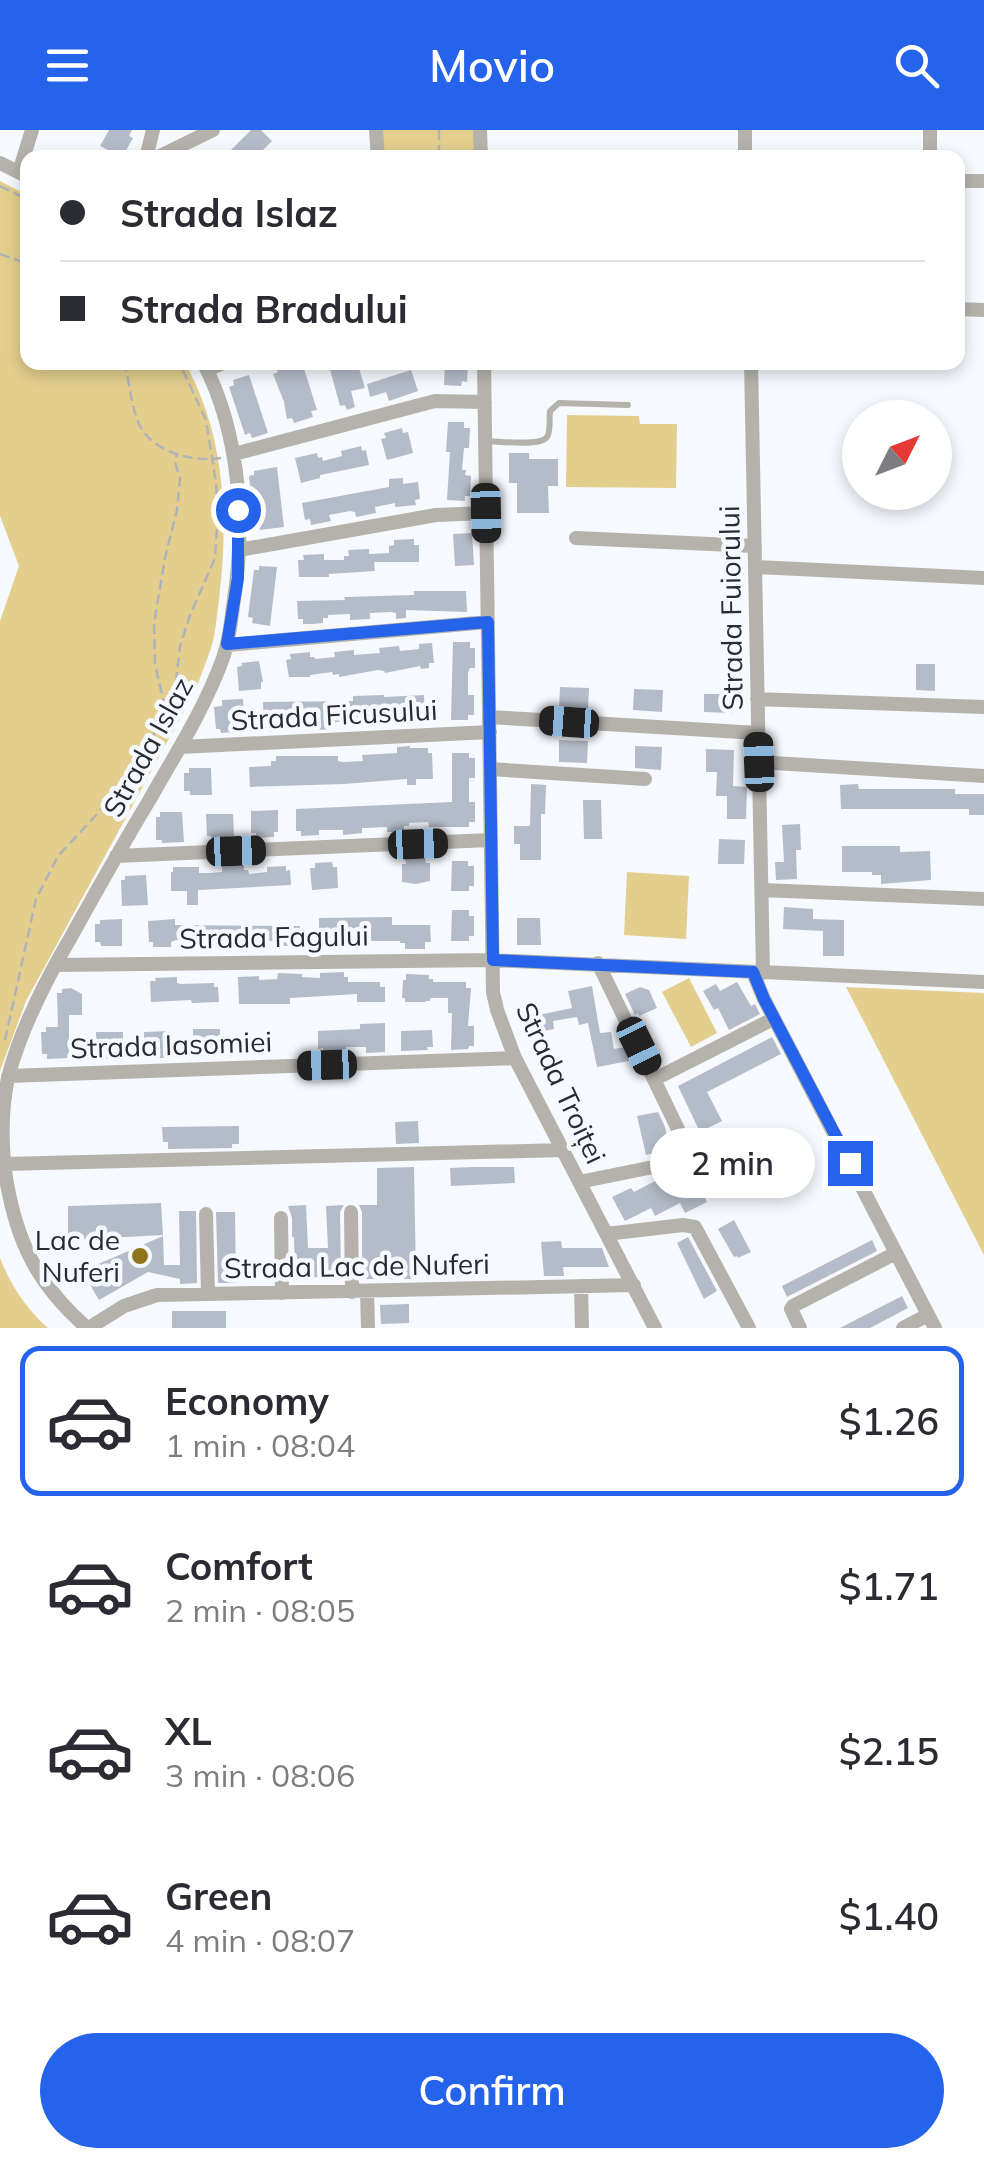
<!DOCTYPE html>
<meta charset="utf-8">
<style>
body{margin:0;font-family:Mulish,sans-serif;background:#f2f2f3;color:#2b2b33;height:100vh;display:flex;flex-direction:column;font-size:38px;white-space:nowrap}
*{box-sizing:border-box;margin:0}
p{font-size:32px;color:#7c7c81}
.icon{flex:none;width:55px;height:55px;fill:none;stroke:currentColor;stroke-width:2;stroke-linecap:round;stroke-linejoin:round}
.map{position:relative;height:1198px;overflow:hidden}
.side{display:flex;flex-direction:column;background:#fff;flex:1}
.side>*{flex:none}
.top-card{position:absolute;left:20px;top:20px;width:945px;height:220px;border-radius:20px;box-shadow:0 5px 15px #0003;display:grid;align-content:center;height:220px;padding:0 40px;background:#fff}
.needle{width:65px;rotate:48deg}
.buttons{position:absolute;left:842px;top:270px;display:grid;gap:20px}
.buttons a{display:grid;place-items:center;width:110px;height:110px;border-radius:50%;background:#fff;box-shadow:0 5px 15px #0003;font-size:50px}
.end{position:absolute;width:45px;height:45px;margin:-22px;border:12px solid #2563eb;background:#fff;box-shadow:0 0 0 5px #fff}
.from{border-radius:50%}
.bubble{position:absolute;height:70px;border-radius:35px;background:#fff;box-shadow:0 5px 15px #0003;font-size:32px;font-weight:600;line-height:70px;text-align:center}
.car{position:absolute;width:30px;height:60px;margin:-30px -15px;border-radius:12px;box-shadow:0 0 8px 2px #0007;background:linear-gradient(#222 24%,#8ab4d8 0 40%,#222 0 76%,#8ab4d8 0 86%,#222 0)}
.top-card b{display:flex;align-items:center;gap:35px;height:95px;font-size:38px}
.top-card b+b{border-top:2px solid #e1e1e2}
.top-card i{width:25px;height:25px;background:#2b2b33}
ul{padding:18px 0 0;list-style:none}
li{display:flex;align-items:center;gap:30px;height:150px;margin:0 20px 15px;padding:0 20px;border:5px solid transparent;border-radius:20px}
li div{flex:1}
li b{display:block;font-size:38px}
li em{font-style:normal;font-weight:600}
li.current{border-color:#2563eb}
li>.icon{width:90px;height:90px;stroke-width:1.5}
.primary-button{display:flex;gap:20px;margin-top:auto;padding:20px 40px}
.primary-button a{flex:1;height:115px;border-radius:60px;background:#2563eb;color:#fff;font-size:40px;font-weight:600;line-height:115px;text-align:center}
header{display:flex;justify-content:space-between;align-items:center;height:130px;padding:0 40px;background:#2563eb;color:#fff;font-size:45px;font-weight:600}
.map>svg:first-child{display:block}
.green{fill:#e3ce8e}
.building{fill:#b5bcc9}
.lines{fill:none;stroke-linecap:round;stroke-linejoin:round}
.path{stroke:#b0b3b8;stroke-width:2.5;stroke-dasharray:10 5;stroke-linecap:butt}
.service{stroke:#b4b2ab;stroke-width:6}
.minor{stroke:#b4b2ab;stroke-width:14}
.route{stroke:#2563eb;stroke-width:12}
.poi-dot{fill:#8f761c;stroke:#f6f9fe;stroke-width:4}
.labels{text-anchor:middle;stroke-width:9;stroke-linejoin:round;paint-order:stroke}
.street-label{font-size:28px;fill:#282b30;stroke:#f6f9fe}
.poi-label{font-size:28px;fill:#282b30;stroke:#f6f9fe;text-anchor:end}
</style>
<header><svg class="icon" aria-label="menu" viewBox="0 0 24 24"><path d="M4 6h16M4 12h16M4 18h16"/></svg>Movio<svg class="icon" aria-label="search" viewBox="0 0 24 24"><circle cx="10" cy="10" r="6"/><path d="M15 15l6 6"/></svg></header>
<div class="map">
<svg width="984" height="1198" viewBox="0 0 984 1198">
<rect width="100%" height="100%" fill="#f6f9fe"/>
<path class="green" d="M376 0H480L481 27H378Z
M0 51 27 65 28 232 185 233C225 304 229 389 219 469 217 484 216 500 212 515 207 530 201 545 196 559L26 871 0 941V491L19 436 0 386Z
M567 285 639 286 640 294H677L676 358 566 357Z
M627 742 689 746 686 809 624 805Z
M689 848 717 903 691 917 662 862Z
M846 857 984 863V1125Z
M0 1128C10 1154 27 1180 48 1198H0Z"/>
<path class="building" d="M109 0H132L129 6 133 8 124 24 120 21 117 25 100 16Z
M251 0H261L272 11 255 28H223Z
M286 232H302L317 280 311 281 313 287 294 293 292 288 287 289 284 272 273 244 278 242 276 237Z
M328 232H357L365 258 351 261 355 277 347 280 345 275 340 276Z
M445 232H468L467 252 462 251 461 256 444 255Z
M411 240 418 261 389 271 386 262 370 267 367 254Z
M249 245 268 303 252 308 250 303 245 305 229 257 234 255 233 250Z
M448 292H464V298H470L469 318H464L462 340H466L465 345 471 346 470 366H465V371L447 370 450 322H446Z
M402 298 403 303 408 302 413 323 387 330 381 309 386 308 384 303Z
M361 316 362 321 366 320 369 335 320 345V348L301 353 295 328 317 323 318 328 322 327 323 331 342 326 341 321Z
M509 323H529V329H558V356H548L549 383H517V353H509Z
M277 337 284 397 260 400 259 396 255 397 249 346 254 345V341Z
M403 348V354L418 352 420 369 415 370 416 375 395 377V373L375 377 376 383 356 387 355 382 350 381 329 385 331 391 311 395 310 389 305 390 302 373 389 357V349Z
M472 403 474 435 455 436 453 404Z
M414 409V415H419V432H374L375 441 329 444V447H299L298 430H304L303 425 324 424V430H344V426H349L348 420 369 419V424L389 423V416L394 415V410Z
M259 436 277 437 270 496 252 493 253 488 248 487 254 440H259Z
M414 461H466L467 482 406 480V488L396 489V483L391 482 370 483V489L350 490V484L328 485V488H323V493L313 494H303V489H298L297 471 345 470 344 467 414 465Z
M453 512H470V518H475V538H470L468 543V565H474V585H468V590H451Z
M432 513 434 533H429V538L421 539 420 536 385 543 384 541 378 540 339 547V544L333 545 332 542 310 545V547H289L286 530 291 529 290 524 310 522V527H314L315 529 335 527 334 522 354 520V525L380 523 379 518 399 516 400 521 419 519V514Z
M259 531 263 552H261V559L239 561 237 537 242 536 241 533Z
M916 534H935V561L916 560Z
M560 557 589 558 588 579 559 578Z
M634 559 663 560 662 582 633 580Z
M704 564H734L733 583 704 582Z
M384 565V567L424 565 425 587H420L421 592 403 593V588L385 589 381 591V595L359 596V591L337 592 333 593V599L315 600V594L293 595 294 600 270 602V596L264 597 263 572 353 571V566Z
M243 569 245 601 221 603 220 599H216L214 577 222 576V570Z
M559 610 588 611 587 633 559 632Z
M410 616V618H428V623H432L433 649H416V655H407V649L344 654 250 657 249 637 271 636V631H276V626H338V631L343 632 363 631 362 625 397 623V617Z
M635 616 662 617 661 640 635 638Z
M706 619 734 620 733 656 747 657 746 689H727V666H716L717 642H706Z
M452 623H469V628H475V648H469V672H475V692H469V697H429L428 692 409 693V696H404V702H387V697L367 698H362V703L343 705V700H319V705L301 706V701H296V679L452 672Z
M189 638H211L212 665H190V661H184V643H189Z
M531 654 546 655 545 684H541V730H520V714H514V696H530Z
M858 654 859 659H955V664H984V685H969V679H841L840 655Z
M583 670H601L602 709H584Z
M278 680V702H274V707L256 708V703H251V681Z
M160 682H182L184 712 162 713V710H156V687H160Z
M206 684H233L234 706H229V711H212L211 706H207Z
M800 694 801 720H796L797 749 776 750 775 732H784L782 695Z
M719 709 745 710 744 734H718Z
M842 716H900V722L930 721 931 750 881 754V745H872V742H842Z
M405 729H425L426 733H430V751L416 754 402 752V734H406Z
M452 731H468V736H474V756H469V761H451Z
M332 732 333 737H337L338 758 312 760 310 738H315V733Z
M244 734V740H248L249 744 267 742V737L286 736V741L290 740 291 755 198 760V775H187V761H171V742H173V737H199V743H210L222 742V735Z
M146 745 148 775 122 776 121 750H125V746Z
M784 777 813 779V789L844 790V826H823V801L783 799Z
M452 780H469V786H474V806H469V811H451Z
M392 787V795H430L431 812H425V819H405V813H400V811H366V805L345 806V811H324V809H319V788Z
M517 788H540L541 815H517Z
M122 789V816H101L100 812H95V794H100V790Z
M175 789V795L300 796V811H296V816H278V811H256V816H238V811L233 809 213 810 214 815H195V810H176L171 812V817H153V812H149L148 791Z
M344 842V847H348V852H380V857H385V872H357V864L290 868V874H239L238 847 259 846V850L277 849 278 843 302 844V847L320 848V843Z
M406 844 429 845V849H433V852H466V858H471L468 896H474V916H469L468 919 451 920 452 883H448V868H430V871H426V872H405V868H402L403 850H406Z
M177 847V853L181 854 214 853V857H218L219 872 192 873 191 870 151 872 150 851H156L155 848Z
M737 852 751 876 755 874 760 884 729 900 718 878 714 880 703 861 716 854 720 861Z
M592 856 600 903 611 902 614 919 626 917 629 931 597 937 588 893 579 895 577 887 553 891 554 899 540 902V893L535 894 534 886 572 878 568 861Z
M640 857 649 860 657 878 639 886 638 883 635 885 625 864Z
M71 858 82 864V885H69V928L47 929V924H42L41 902H46V897H58L57 863H62V859Z
M385 893V922L366 923V917H346V923L323 924V918L318 919V901L360 899V894Z
M193 899H220V921H216V926H197L198 921H193Z
M432 900 433 917H427L428 920 401 921V901Z
M171 901V923H166V928H149L148 923H144V902Z
M96 902H123V924H118V929H100V924H96Z
M772 907 781 924 707 962 722 991 700 1002 678 956Z
M658 982 665 997 670 1020 646 1025 637 986Z
M418 991 419 1013 396 1014 395 992Z
M239 996V1014H232V1018L168 1019V1012H163L162 997Z
M414 1037 416 1149H362V1082L359 1075H377V1038Z
M473 1037H514L515 1053 451 1056 450 1038Z
M693 1043 707 1072 685 1083 680 1073 655 1086 651 1078 625 1091 612 1067 631 1058 634 1062 657 1050 662 1059Z
M161 1073 163 1105 68 1110V1076Z
M306 1075 308 1118H328L326 1076 344 1075 340 1082 341 1145 295 1149 294 1107H292V1088L288 1076Z
M179 1081H196L197 1153 180 1154V1149L148 1142 99 1170 82 1141 163 1106 164 1135H180Z
M216 1082H235L236 1153H218Z
M734 1090 751 1122 738 1128 737 1126 734 1127 718 1099Z
M688 1107 717 1161 704 1169 677 1113Z
M872 1110 877 1121 787 1167 782 1156Z
M561 1111 562 1118H602L609 1137H563L564 1146H544L541 1112Z
M902 1166 908 1178 870 1198H840Z
M409 1174V1193L381 1194 380 1175Z
M172 1181H226V1198H172Z"/>
<g class="lines">
<path class="path" d="M439 0V28
M0 56 28 70
M0 124 28 134
M123 232C130 250 130 269 136 286 145 320 190 333 221 328
M165 578 155 534 154 494 165 428 177 380 180 349 175 332 177 324
M5 910 36 769 58 726 100 681 152 608 175 560 180 516 189 488 215 428 218 381 216 353 206 290 179 232"/>
<path class="service" d="M486 311C498 311 540 317 547 307 551 302 549 288 550 281L559 273 628 275"/>
<path class="minor" d="M376 0 378 28
M480 0 481 28
M745 0V28
M930 0V28
M146 28 153 0
M156 28 213 0
M0 33 26 46
M19 42 32 0
M958 51H984
M958 179 984 180
M484 232 493 862 497 880 515 928 655 1198
M751 232 763 843
M207 240 225 232
M234 324 435 271 485 272
M576 408 755 416
M239 420 436 385 486 383
M756 437 984 448
M227 515 488 492
M757 569 984 577
M489 587 758 603
M180 617 490 602
M759 632 984 646
M490 639 645 649
M116 726 491 710
M762 760 984 769
M55 835 493 830 984 852
M753 843 764 869 935 1198
M8 946 515 928
M655 949 767 892
M4 1034 564 1020
M579 1052 678 1032 686 1025 687 1018 598 833
M351 1082 352 1162
M206 1084 208 1164
M281 1088 282 1163
M606 1104 683 1095 695 1097 749 1198
M581 1156 582 1198
M367 1162 368 1198
M87 1198C43 1159 21 1122 9 1064 1 1027 0 981 9 944 22 896 46 850 71 807 97 760 123 714 150 669 176 623 205 578 223 528 229 511 231 494 233 476 246 397 241 305 203 232
M89 1198 124 1176 157 1165 634 1155
M800 1198 791 1179 793 1176 896 1123
M903 1198 928 1185"/>
</g>
<g class="lines">
<path class="route" d="M238 380V448L227 514 488 492 493 830 753 842 764 869 850 1033"/>
</g>
<circle class="poi-dot" cx="140" cy="1126" r="10"/>
<g class="labels">
<g class="street-label">
<text transform="translate(731 478) rotate(-91)" y="10">Strada Fuiorului</text>
<text transform="translate(334 585) rotate(-3)" y="10">Strada Ficusului</text>
<text transform="translate(148 617) rotate(-61)" y="10">Strada Islaz</text>
<text transform="translate(274 807) rotate(-1)" y="10">Strada Fagului</text>
<text transform="translate(171 915) rotate(-2)" y="10">Strada Iasomiei</text>
<text transform="translate(561 953) rotate(65)" y="10">Strada Troiței</text>
<text transform="translate(357 1136) rotate(-1)" y="10">Strada Lac de Nuferi</text>
</g>
<g class="poi-label">
<text x="120" y="1120">Lac de<tspan x="120" dy="32">Nuferi</tspan></text>
</g>
</g>
</svg>
<div class="buttons">
<a><svg class="needle" viewBox="-14 -14 28 28"><path d="M0-13l5 13h-10z" fill="#e53935"/><path d="M0 13l5-13h-10z" fill="#7c7c81"/></svg></a>
</div>
<i class="end from" style="left:238px;top:380px"></i>
<i class="end" style="left:850px;top:1033px"></i>
<div class="bubble" style="left:650px;top:998px;width:165px">2 min</div>
<i class="car" style="left:486px;top:383px;rotate:179deg"></i>
<i class="car" style="left:569px;top:592px;rotate:274deg"></i>
<i class="car" style="left:759px;top:632px;rotate:358deg"></i>
<i class="car" style="left:418px;top:714px;rotate:88deg"></i>
<i class="car" style="left:236px;top:721px;rotate:88deg"></i>
<i class="car" style="left:639px;top:916px;rotate:154deg"></i>
<i class="car" style="left:327px;top:935px;rotate:268deg"></i>
<div class="top-card">
<b><i class="from"></i>Strada Islaz</b>
<b><i></i>Strada Bradului</b>
</div>
</div>
<section class="side">
<ul>
<li class="current"><svg class="icon" aria-label="car" viewBox="0 0 24 24"><path d="M5 17H2v-5l4-1 3-4h7l3 4 3 1v5h-3M9 17h6M6 11h13"/><circle cx="7" cy="17" r="2"/><circle cx="17" cy="17" r="2"/></svg><div><b>Economy</b><p>1 min · 08:04</p></div><em>$1.26</em></li>
<li><svg class="icon" aria-label="car" viewBox="0 0 24 24"><path d="M5 17H2v-5l4-1 3-4h7l3 4 3 1v5h-3M9 17h6M6 11h13"/><circle cx="7" cy="17" r="2"/><circle cx="17" cy="17" r="2"/></svg><div><b>Comfort</b><p>2 min · 08:05</p></div><em>$1.71</em></li>
<li><svg class="icon" aria-label="car" viewBox="0 0 24 24"><path d="M5 17H2v-5l4-1 3-4h7l3 4 3 1v5h-3M9 17h6M6 11h13"/><circle cx="7" cy="17" r="2"/><circle cx="17" cy="17" r="2"/></svg><div><b>XL</b><p>3 min · 08:06</p></div><em>$2.15</em></li>
<li><svg class="icon" aria-label="car" viewBox="0 0 24 24"><path d="M5 17H2v-5l4-1 3-4h7l3 4 3 1v5h-3M9 17h6M6 11h13"/><circle cx="7" cy="17" r="2"/><circle cx="17" cy="17" r="2"/></svg><div><b>Green</b><p>4 min · 08:07</p></div><em>$1.40</em></li>
</ul>
<div class="primary-button"><a>Confirm</a></div>
</section>
